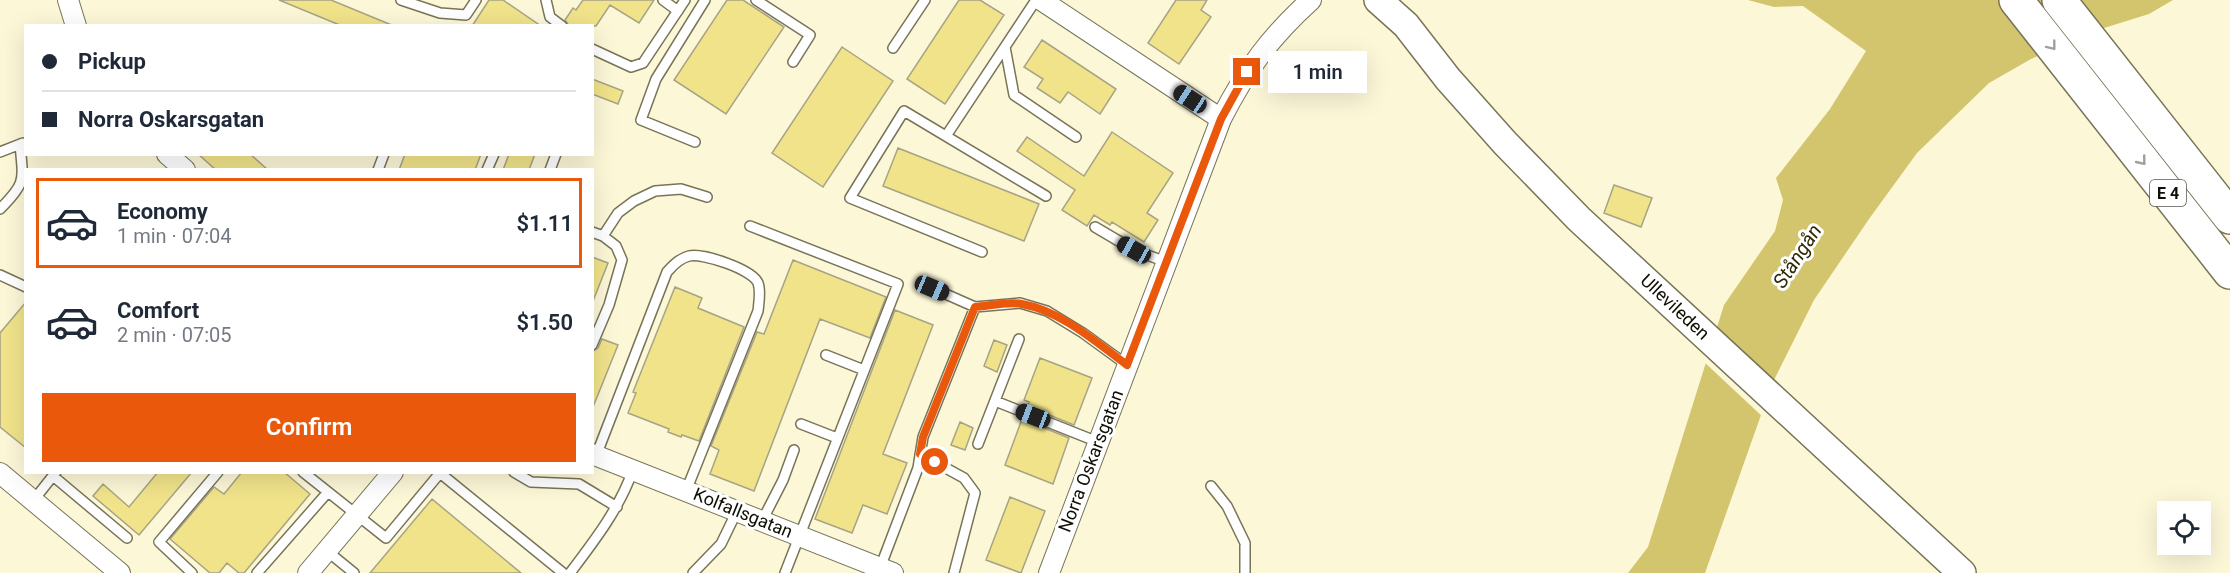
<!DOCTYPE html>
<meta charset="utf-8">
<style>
body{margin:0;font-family:Roboto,sans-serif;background:#f2f2f3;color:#1f2937;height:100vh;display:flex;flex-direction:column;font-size:22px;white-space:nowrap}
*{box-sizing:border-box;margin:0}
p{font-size:20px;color:#747a83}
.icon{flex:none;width:33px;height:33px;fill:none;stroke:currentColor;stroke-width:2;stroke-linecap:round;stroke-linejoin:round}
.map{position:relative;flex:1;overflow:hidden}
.sheet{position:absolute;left:24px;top:168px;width:570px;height:306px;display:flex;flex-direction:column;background:#fff;border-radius:0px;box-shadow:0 6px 24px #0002}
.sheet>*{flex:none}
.banner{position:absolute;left:24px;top:24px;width:570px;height:132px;border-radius:0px;box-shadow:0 6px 24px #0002;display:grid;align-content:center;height:132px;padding:0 18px;background:#fff}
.tools{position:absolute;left:2157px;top:501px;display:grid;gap:12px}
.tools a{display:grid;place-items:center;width:54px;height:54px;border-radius:0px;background:#fff;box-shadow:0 6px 24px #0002;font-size:30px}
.end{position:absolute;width:27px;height:27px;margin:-14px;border:8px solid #ea580c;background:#fff;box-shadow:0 0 0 3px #fff}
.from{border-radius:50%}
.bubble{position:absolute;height:42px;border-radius:0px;background:#fff;box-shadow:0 6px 24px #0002;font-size:20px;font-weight:600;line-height:42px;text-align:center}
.car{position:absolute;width:18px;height:36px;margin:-18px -9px;border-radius:8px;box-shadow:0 0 4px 2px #0007;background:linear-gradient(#222 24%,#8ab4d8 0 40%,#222 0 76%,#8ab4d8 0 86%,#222 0)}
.banner b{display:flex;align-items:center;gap:21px;height:57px;font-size:22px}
.banner b+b{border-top:2px solid #e0e1e3}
.banner i{width:15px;height:15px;background:#1f2937}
ul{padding:10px 0 0;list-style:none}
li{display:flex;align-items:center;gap:18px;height:90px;margin:0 12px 9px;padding:0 6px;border:3px solid transparent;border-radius:0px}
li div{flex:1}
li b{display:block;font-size:22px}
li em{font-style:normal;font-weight:600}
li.selected{border-color:#ea580c}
li>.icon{width:54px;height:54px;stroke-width:1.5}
.button{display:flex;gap:12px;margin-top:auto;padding:12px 18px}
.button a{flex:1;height:69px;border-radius:0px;background:#ea580c;color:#fff;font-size:24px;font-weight:600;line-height:69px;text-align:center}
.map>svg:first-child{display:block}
.water{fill:#d3c56e}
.pier{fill:#fcf7d7}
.building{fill:#f0e38a;stroke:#a7a385;stroke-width:1.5}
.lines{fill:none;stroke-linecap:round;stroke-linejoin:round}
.lane-casing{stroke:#787458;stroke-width:12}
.street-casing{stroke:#787458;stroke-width:22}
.secondary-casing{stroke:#787458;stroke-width:30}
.highway-casing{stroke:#787458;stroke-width:36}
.lane{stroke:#fff;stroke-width:9}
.street{stroke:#fff;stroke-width:20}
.secondary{stroke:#fff;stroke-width:27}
.highway{stroke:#fff;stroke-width:33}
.oneway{stroke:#9f9f9b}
.route{stroke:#ea580c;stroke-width:8}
.labels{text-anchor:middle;stroke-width:6;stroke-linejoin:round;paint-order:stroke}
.shield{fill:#fff;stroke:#585750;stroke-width:1.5}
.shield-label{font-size:16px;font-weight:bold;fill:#100f05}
.street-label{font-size:18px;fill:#100f05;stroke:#fff}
.water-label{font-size:20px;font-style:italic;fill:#302a02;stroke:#fff}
</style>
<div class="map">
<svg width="2230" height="573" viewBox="0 0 2230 573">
<rect width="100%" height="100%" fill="#fcf7d7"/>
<path class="water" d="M1748 0H2173L2149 14 2104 28 2031 59 1989 83 1917 153 1869 219 1814 300 1772 384 1705 573H1628L1648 547 1724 305 1775 231 1783 200 1776 178 1830 109 1866 51 1803 6 1774 7Z"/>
<path class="pier" d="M1713 329 1775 386 1764 418 1703 361Z"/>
<path class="building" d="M279 0H331L394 26H342Z
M489 0H503L541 26H472Z
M583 0H654L639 23 610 5 596 26H569L565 20 573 8 576 10Z
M727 0H743L784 27 726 114 674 80Z
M959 0H980L1004 15 945 104 907 79Z
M1176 0H1207L1201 10 1211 17 1179 64 1148 43Z
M1042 40 1116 89 1100 114 1068 92 1060 103 1037 88 1043 79 1024 67Z
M842 47 893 81 823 187 772 153Z
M592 79 623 91 618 104 592 94Z
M1112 132 1173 173 1147 213 1158 220 1144 242 1112 222 1110 225 1094 215 1087 226 1062 210 1075 190 1017 151 1027 137 1084 176Z
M898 148 1039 204 1024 241 883 186Z
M198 154H250L268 170H216Z
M405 154H481L475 170H399Z
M509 154H535L529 170H503Z
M1614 185 1652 198 1641 227 1604 213Z
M592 257 608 263 593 301H592Z
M793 260 886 297 870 338 820 319 754 491 710 474 719 450 711 446 757 332 764 334Z
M675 287 702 298 698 308 744 327 699 441 682 435 681 437 668 432 669 429 628 413 636 393 633 392Z
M26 302V448L0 427V333Z
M895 310 933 325 883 454 907 463 887 514 863 505 852 533 815 519Z
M602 339 618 345 593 407 592 352 598 348Z
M994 340 1007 345 997 372 984 366Z
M1040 358 1092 378 1074 425 1027 406 1029 402 1024 400Z
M1022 419 1069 438 1053 484 1005 465Z
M960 422 973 428 965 450 951 445Z
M158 472H192L139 535 93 496 103 484 129 507Z
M242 472H284L310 494 244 573H239L227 563 219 573H210L170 539 214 487 224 494Z
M1010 497 1045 511 1021 573 986 560Z
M432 499 521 573H370Z"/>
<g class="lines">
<defs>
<path id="lane" d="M401 0 440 13 466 15 476 0
M546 0 550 17 562 26
M663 0 678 11
M756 0 810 35 793 62
M1005 47 1014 95 1076 137
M893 48 925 0
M592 49 631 67 643 63 685 0
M946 136 1036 0
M695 142 641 120 656 79 705 0
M0 152 23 143
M378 170 384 154
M487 170 494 154
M550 170 556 154
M0 209C27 182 23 180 20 144
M750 226 898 284 785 573
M1095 227 1134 250 1166 262
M592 232 603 236 616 246 622 260 609 305 592 345
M603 236 618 213 634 201 655 191 681 189 707 197
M982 252 850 198 904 111 1046 196
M0 275 26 287
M932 288 975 307 1020 303 1047 311 1083 333 1127 365
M826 355 864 370
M995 401 1098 442
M801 424 837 438
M978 444 1019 339
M920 454 964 478 975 493 954 573
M596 456 667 272C673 265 680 258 689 256 703 253 752 269 758 283 761 291 759 302 758 311L686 491
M303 472 386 538 440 473 563 573
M514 472 531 482 579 484 617 507
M53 476 127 538
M1211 486 1227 506 1245 543V573
M33 501 56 472
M762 521 783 480 794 450
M327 551 354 573
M880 568 918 468 923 437 975 307
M192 573 159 542 218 472
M257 573 328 492
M570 573C595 540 619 509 633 470
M693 573 721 544 737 511"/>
<path id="street" d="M68 0 76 26
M1041 0 1221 119
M167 154 185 170
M592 454 893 573
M0 473 120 573
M308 573 393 472
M1049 573 1221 119C1246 70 1270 37 1311 0"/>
<path id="secondary" d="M1378 0 1406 25 1448 79 1505 143 1579 219 1962 573"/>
<path id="highway" d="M2016 0 2230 272
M2059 0 2230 217"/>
</defs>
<use href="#lane" class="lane-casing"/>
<use href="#street" class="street-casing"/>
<use href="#secondary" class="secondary-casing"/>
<use href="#highway" class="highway-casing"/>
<use href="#lane" class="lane"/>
<use href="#street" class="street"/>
<use href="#secondary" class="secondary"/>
<use href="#highway" class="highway"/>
</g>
<defs><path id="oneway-chevron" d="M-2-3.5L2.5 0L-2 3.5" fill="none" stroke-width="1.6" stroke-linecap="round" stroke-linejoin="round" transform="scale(1.5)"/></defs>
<g class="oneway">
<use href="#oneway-chevron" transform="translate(2052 46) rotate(52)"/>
<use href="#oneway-chevron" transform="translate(2142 161) rotate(51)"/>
</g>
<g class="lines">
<path class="route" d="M935 462 920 454 923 437 975 307C989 306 1008 301 1022 304 1061 311 1096 342 1127 365L1221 119 1247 72"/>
</g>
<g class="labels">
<rect class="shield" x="2150" y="180" width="36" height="26" rx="4.5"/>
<g class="shield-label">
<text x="2168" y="199">E 4</text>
</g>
<g class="street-label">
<text transform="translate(1675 307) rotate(43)" y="6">Ullevileden</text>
<text transform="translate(1091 461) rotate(-69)" y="6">Norra Oskarsgatan</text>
<text transform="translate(743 513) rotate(22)" y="6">Kolfallsgatan</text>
</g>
<g class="water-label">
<text transform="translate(1797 256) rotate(-57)" y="7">Stångån</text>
</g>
</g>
</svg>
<div class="tools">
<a><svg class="icon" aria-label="locate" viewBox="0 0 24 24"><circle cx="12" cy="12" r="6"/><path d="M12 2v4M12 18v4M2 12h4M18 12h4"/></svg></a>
</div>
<i class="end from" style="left:935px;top:462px"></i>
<i class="end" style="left:1247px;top:72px"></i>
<div class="bubble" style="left:1268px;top:51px;width:99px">1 min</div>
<i class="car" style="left:1190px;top:99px;rotate:303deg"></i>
<i class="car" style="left:1134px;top:250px;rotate:299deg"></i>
<i class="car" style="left:932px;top:288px;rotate:113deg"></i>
<i class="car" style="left:1033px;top:416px;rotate:291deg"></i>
<div class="banner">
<b><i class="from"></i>Pickup</b>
<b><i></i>Norra Oskarsgatan</b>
</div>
<section class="sheet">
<ul>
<li class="selected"><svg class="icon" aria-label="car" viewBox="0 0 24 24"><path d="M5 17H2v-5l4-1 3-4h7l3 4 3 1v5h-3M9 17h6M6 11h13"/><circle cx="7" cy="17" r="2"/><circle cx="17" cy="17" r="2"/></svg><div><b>Economy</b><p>1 min · 07:04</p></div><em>$1.11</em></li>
<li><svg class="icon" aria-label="car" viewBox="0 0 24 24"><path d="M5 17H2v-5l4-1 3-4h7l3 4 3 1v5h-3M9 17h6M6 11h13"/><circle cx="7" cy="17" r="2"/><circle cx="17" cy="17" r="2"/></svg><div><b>Comfort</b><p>2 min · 07:05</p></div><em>$1.50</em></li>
</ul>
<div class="button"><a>Confirm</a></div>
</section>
</div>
